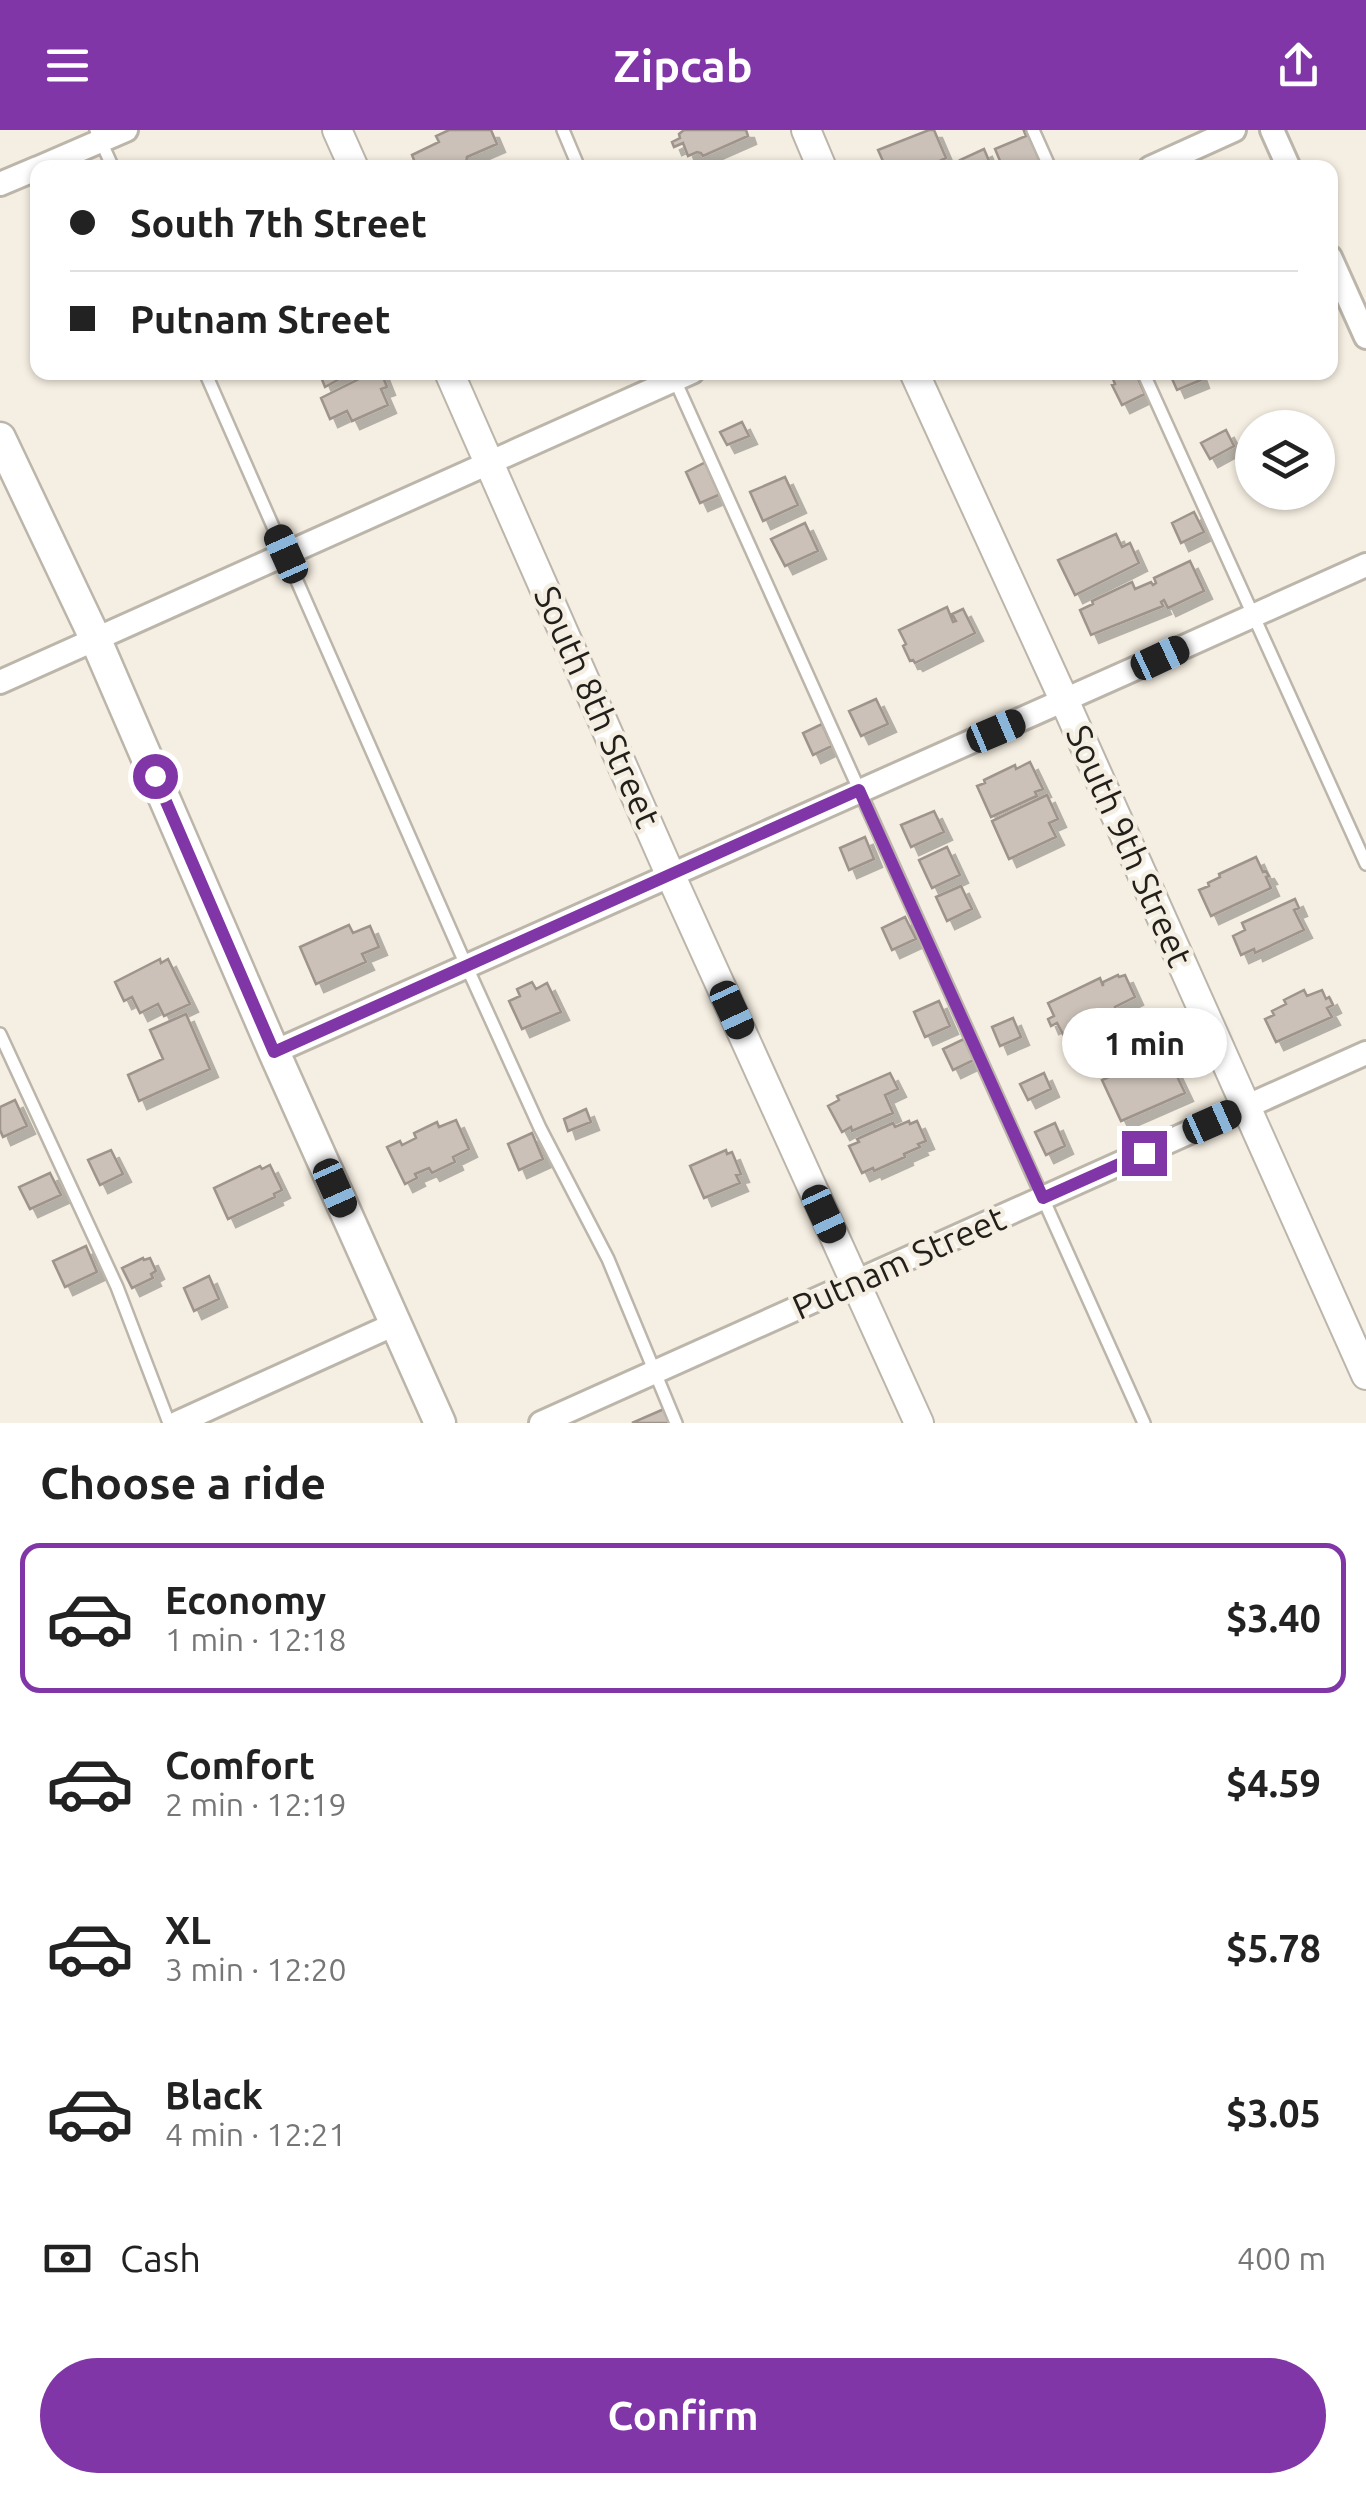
<!DOCTYPE html>
<meta charset="utf-8">
<style>
body{margin:0;font-family:Ubuntu,sans-serif;background:#f2f2f2;color:#222;height:100vh;display:flex;flex-direction:column;font-size:38px;white-space:nowrap}
*{box-sizing:border-box;margin:0}
p{font-size:32px;color:#767676}
.icon{flex:none;width:55px;height:55px;fill:none;stroke:currentColor;stroke-width:2;stroke-linecap:round;stroke-linejoin:round}
.map{position:relative;height:1293px;overflow:hidden}
.panel{display:flex;flex-direction:column;background:#fff;flex:1}
.panel>*{flex:none}
.banner{position:absolute;left:30px;top:30px;width:1308px;height:220px;border-radius:20px;box-shadow:0 2px 8px #0004;display:grid;align-content:center;height:220px;padding:0 40px;background:#fff}
.buttons{position:absolute;left:1235px;top:280px;display:grid;gap:20px}
.buttons a{display:grid;place-items:center;width:100px;height:100px;border-radius:50%;background:#fff;box-shadow:0 2px 8px #0004;font-size:50px}
.end{position:absolute;width:45px;height:45px;margin:-22px;border:12px solid #8136a8;background:#fff;box-shadow:0 0 0 5px #fff}
.from{border-radius:50%}
.bubble{position:absolute;height:70px;border-radius:35px;background:#fff;box-shadow:0 2px 8px #0004;font-size:32px;font-weight:700;line-height:70px;text-align:center}
.car{position:absolute;width:30px;height:60px;margin:-30px -15px;border-radius:12px;box-shadow:0 0 8px 2px #0007;background:linear-gradient(#222 24%,#8ab4d8 0 40%,#222 0 76%,#8ab4d8 0 86%,#222 0)}
.banner b{display:flex;align-items:center;gap:35px;height:95px;font-size:38px}
.banner b+b{border-top:2px solid #e0e0e0}
.banner i{width:25px;height:25px;background:#222}
ul{padding:0;list-style:none}
li{display:flex;align-items:center;gap:30px;height:150px;margin:0 20px 15px;padding:0 20px;border:5px solid transparent;border-radius:20px}
li div{flex:1}
li b{display:block;font-size:38px}
li em{font-style:normal;font-weight:700}
li.active{border-color:#8136a8}
li>.icon{width:90px;height:90px;stroke-width:1.5}
h2{padding:0 40px;font-size:45px;line-height:120px}
.pay{display:flex;align-items:center;gap:25px;height:110px;padding:0 40px;font-size:38px}
.pay p{margin-inline-start:auto}
.cta{display:flex;gap:20px;margin-top:auto;padding:20px 40px}
.cta a{flex:1;height:115px;border-radius:60px;background:#8136a8;color:#fff;font-size:40px;font-weight:700;line-height:115px;text-align:center}
header{display:flex;justify-content:space-between;align-items:center;height:130px;padding:0 40px;background:#8136a8;color:#fff;font-size:45px;font-weight:700}
.map>svg:first-child{display:block}
.building{fill:#cbc1b8;stroke:#9e948b;stroke-width:2.5;filter:url(#shadow)}
.lines{fill:none;stroke-linecap:round;stroke-linejoin:round}
.service-casing{stroke:#bcb5aa;stroke-width:16}
.minor-casing{stroke:#bcb5aa;stroke-width:28}
.tertiary-casing{stroke:#bcb5aa;stroke-width:32}
.secondary-casing{stroke:#bcb5aa;stroke-width:35}
.service{stroke:#fff;stroke-width:11}
.minor{stroke:#fff;stroke-width:22}
.tertiary{stroke:#fff;stroke-width:28}
.secondary{stroke:#fff;stroke-width:30}
.route{stroke:#8136a8;stroke-width:12}
.labels{text-anchor:middle;stroke-width:9;stroke-linejoin:round;paint-order:stroke}
.street-label{font-size:35px;fill:#23201c;stroke:#f5eee2}
</style>
<header><svg class="icon" aria-label="menu" viewBox="0 0 24 24"><path d="M4 6h16M4 12h16M4 18h16"/></svg>Zipcab<svg class="icon" aria-label="share" viewBox="0 0 24 24"><path d="M12 15V3M7 8l5-5 5 5M5 13v7h14v-7"/></svg></header>
<div class="map">
<svg width="1366" height="1293" viewBox="0 0 1366 1293">
<defs>
<filter id="shadow"><feDropShadow dx="8" dy="8" stdDeviation="0" flood-color="#0004"/></filter>
</defs>
<rect width="100%" height="100%" fill="#f5eee2"/>
<path class="building" d="M449 0H491L497 14 467 27 466 33 458 38H417L412 25 439 12 436 6Z
M746 0 748 6 703 26 701 23 697 22 688 26 683 13 674 17 672 12 680 8 679 4 684 0Z
M929 0H934L946 28 925 38H886L878 20Z
M1032 0 1049 38H1003L995 19 1026 6 1024 1Z
M984 19 992 38H964L960 30Z
M319 242H352L325 257Z
M373 242H381L387 257 381 259 388 275 352 291 347 281 330 289 321 268Z
M1127 242H1135L1145 264 1122 275 1112 255 1115 254 1113 249Z
M1169 242H1198L1201 250 1177 260Z
M742 292 749 306 727 315 720 302Z
M1226 300 1234 316 1210 329 1201 313Z
M708 331 723 363 700 373 686 342Z
M785 347 798 375 763 391 750 362Z
M1194 382 1204 402 1181 413 1172 393Z
M805 393 818 421 785 436 771 409Z
M1116 404 1122 417 1130 413 1139 433 1075 465 1058 430Z
M1190 431 1204 461 1168 478 1164 470 1161 472 1163 476 1091 505 1080 480 1093 474 1092 471 1132 452 1135 459 1151 452 1153 455 1156 453 1154 448Z
M947 477 953 492 956 491 952 484 963 479 975 503 915 533 913 530 910 531 903 516 906 514 899 500Z
M876 569 888 594 861 606 849 581Z
M822 594 832 616 813 625 803 603Z
M1030 632 1043 659 1035 662 1037 666 1030 669 991 687 977 656 985 653 984 650 1015 635 1016 639Z
M1047 665 1058 689 1049 693 1056 707 1009 729 992 691Z
M934 681 944 702 911 717 901 695Z
M865 707 874 729 849 740 840 718Z
M947 717 960 745 932 758 919 730Z
M1256 727 1263 742 1266 741 1269 746 1266 747 1271 758 1211 786 1199 760 1209 756 1208 753 1220 747 1219 744Z
M961 756 972 779 947 791 936 767Z
M1295 769 1299 778 1294 780 1304 800 1255 823 1254 819 1241 825 1233 806 1245 800 1242 793Z
M905 787 916 809 892 820 882 798Z
M349 795 353 803 370 796 379 817 362 824 366 832 316 854 300 817Z
M160 829 161 833 168 829 190 874 164 886 158 874 140 883 132 867 124 871 115 852Z
M1118 845 1119 847 1125 845 1135 867 1115 877 1116 882 1064 906 1057 893 1051 896 1048 889 1054 886 1048 873 1100 848 1103 856V852Z
M532 852 536 859 547 853 561 882 522 899 509 871 520 866 517 859Z
M1304 860 1307 866 1322 860 1326 869 1329 867 1333 875 1327 878 1332 887 1276 912 1265 889 1274 885 1272 881 1286 874 1284 870Z
M939 871 950 896 925 907 914 882Z
M1135 883 1136 886 1143 883 1154 910 1102 937 1101 934 1097 936 1094 933 1088 936 1079 917 1086 913 1083 908Z
M186 884 210 939 139 971 128 945 163 929 150 900Z
M1013 888 1021 907 1000 916 992 897Z
M964 909 974 930 953 940 943 919Z
M1165 921 1185 963 1121 991 1102 950 1122 941 1124 944 1137 938 1138 941 1141 940 1138 934Z
M890 943 898 959 885 965 893 983 852 1001 851 997 842 1002 828 976 839 970 837 966Z
M1044 943 1051 959 1028 970 1020 954Z
M15 970 27 996 3 1007 0 1000V977Z
M586 979 591 992 568 1001 564 989Z
M456 990 469 1019 453 1027 455 1032 432 1043 429 1038 415 1044 417 1048 405 1054 387 1017 400 1011 402 1015 416 1008 414 1003 437 992 439 997Z
M909 991 910 994 917 991 926 1011 918 1014 920 1017 904 1024 905 1027 874 1041 873 1038 862 1043 849 1016 859 1012 857 1009 893 993 895 997Z
M1055 993 1065 1016 1046 1025 1035 1002Z
M532 1003 543 1029 519 1040 508 1014Z
M111 1020 123 1044 100 1055 88 1030Z
M726 1020 727 1024 732 1022 741 1044 736 1045 740 1053 704 1068 690 1036Z
M270 1035 282 1060 274 1064 275 1067 228 1089 214 1058 260 1036 262 1039Z
M50 1043 61 1065 30 1079 19 1057Z
M86 1116 97 1142 65 1157 53 1131Z
M143 1128 144 1130 150 1128 156 1141 151 1144 153 1148 132 1158 122 1138Z
M209 1146 219 1169 194 1181 184 1158Z
M664 1279 670 1293H632Z"/>
<g class="lines">
<defs>
<path id="service" d="M96 0 113 38
M563 0 579 38
M1033 0 1050 38
M205 242 466 835 540 998 608 1129 676 1293
M1143 242 1366 734
M674 248 1144 1293
M0 904 117 1157 169 1293"/>
<path id="minor" d="M1272 0 1289 38
M38 38 126 0
M1150 38 1234 0
M0 54 38 38
M1330 127 1366 207
M0 552 692 242
M274 922C638 758 1003 599 1366 435
M177 1293 395 1194
M541 1293 1366 923"/>
<path id="tertiary" d="M337 0 354 38
M806 0 822 38
M449 242 670 744 919 1293
M914 242 1065 572 1366 1245"/>
<path id="secondary" d="M0 308 95 508 274 922 440 1293"/>
</defs>
<use href="#service" class="service-casing"/>
<use href="#minor" class="minor-casing"/>
<use href="#tertiary" class="tertiary-casing"/>
<use href="#secondary" class="secondary-casing"/>
<use href="#service" class="service"/>
<use href="#minor" class="minor"/>
<use href="#tertiary" class="tertiary"/>
<use href="#secondary" class="secondary"/>
</g>
<g class="lines">
<path class="route" d="M155 646 274 922 859 660 1043 1068 1144 1023"/>
</g>
<g class="labels">
<g class="street-label">
<text transform="translate(597 577) rotate(66)" y="12">South 8th Street</text>
<text transform="translate(1129 716) rotate(66)" y="12">South 9th Street</text>
<text transform="translate(899 1133) rotate(-24)" y="12">Putnam Street</text>
</g>
</g>
</svg>
<div class="buttons">
<a><svg class="icon" aria-label="layers" viewBox="0 0 24 24"><path d="M12 4l9 5-9 5-9-5zM3 14l9 5 9-5"/></svg></a>
</div>
<i class="end from" style="left:155px;top:646px"></i>
<i class="end" style="left:1144px;top:1023px"></i>
<div class="bubble" style="left:1062px;top:878px;width:165px">1 min</div>
<i class="car" style="left:286px;top:424px;rotate:336deg"></i>
<i class="car" style="left:1160px;top:528px;rotate:65deg"></i>
<i class="car" style="left:996px;top:601px;rotate:67deg"></i>
<i class="car" style="left:732px;top:880px;rotate:155deg"></i>
<i class="car" style="left:1212px;top:992px;rotate:66deg"></i>
<i class="car" style="left:335px;top:1058px;rotate:156deg"></i>
<i class="car" style="left:824px;top:1084px;rotate:155deg"></i>
<div class="banner">
<b><i class="from"></i>South 7th Street</b>
<b><i></i>Putnam Street</b>
</div>
</div>
<section class="panel">
<h2>Choose a ride</h2>
<ul>
<li class="active"><svg class="icon" aria-label="car" viewBox="0 0 24 24"><path d="M5 17H2v-5l4-1 3-4h7l3 4 3 1v5h-3M9 17h6M6 11h13"/><circle cx="7" cy="17" r="2"/><circle cx="17" cy="17" r="2"/></svg><div><b>Economy</b><p>1 min · 12:18</p></div><em>$3.40</em></li>
<li><svg class="icon" aria-label="car" viewBox="0 0 24 24"><path d="M5 17H2v-5l4-1 3-4h7l3 4 3 1v5h-3M9 17h6M6 11h13"/><circle cx="7" cy="17" r="2"/><circle cx="17" cy="17" r="2"/></svg><div><b>Comfort</b><p>2 min · 12:19</p></div><em>$4.59</em></li>
<li><svg class="icon" aria-label="car" viewBox="0 0 24 24"><path d="M5 17H2v-5l4-1 3-4h7l3 4 3 1v5h-3M9 17h6M6 11h13"/><circle cx="7" cy="17" r="2"/><circle cx="17" cy="17" r="2"/></svg><div><b>XL</b><p>3 min · 12:20</p></div><em>$5.78</em></li>
<li><svg class="icon" aria-label="car" viewBox="0 0 24 24"><path d="M5 17H2v-5l4-1 3-4h7l3 4 3 1v5h-3M9 17h6M6 11h13"/><circle cx="7" cy="17" r="2"/><circle cx="17" cy="17" r="2"/></svg><div><b>Black</b><p>4 min · 12:21</p></div><em>$3.05</em></li>
</ul>
<div class="pay"><svg class="icon" aria-label="cash" viewBox="0 0 24 24"><path d="M3 7h18v10H3z"/><circle cx="12" cy="12" r="2"/></svg>Cash<p>400 m</p></div>
<div class="cta"><a>Confirm</a></div>
</section>
